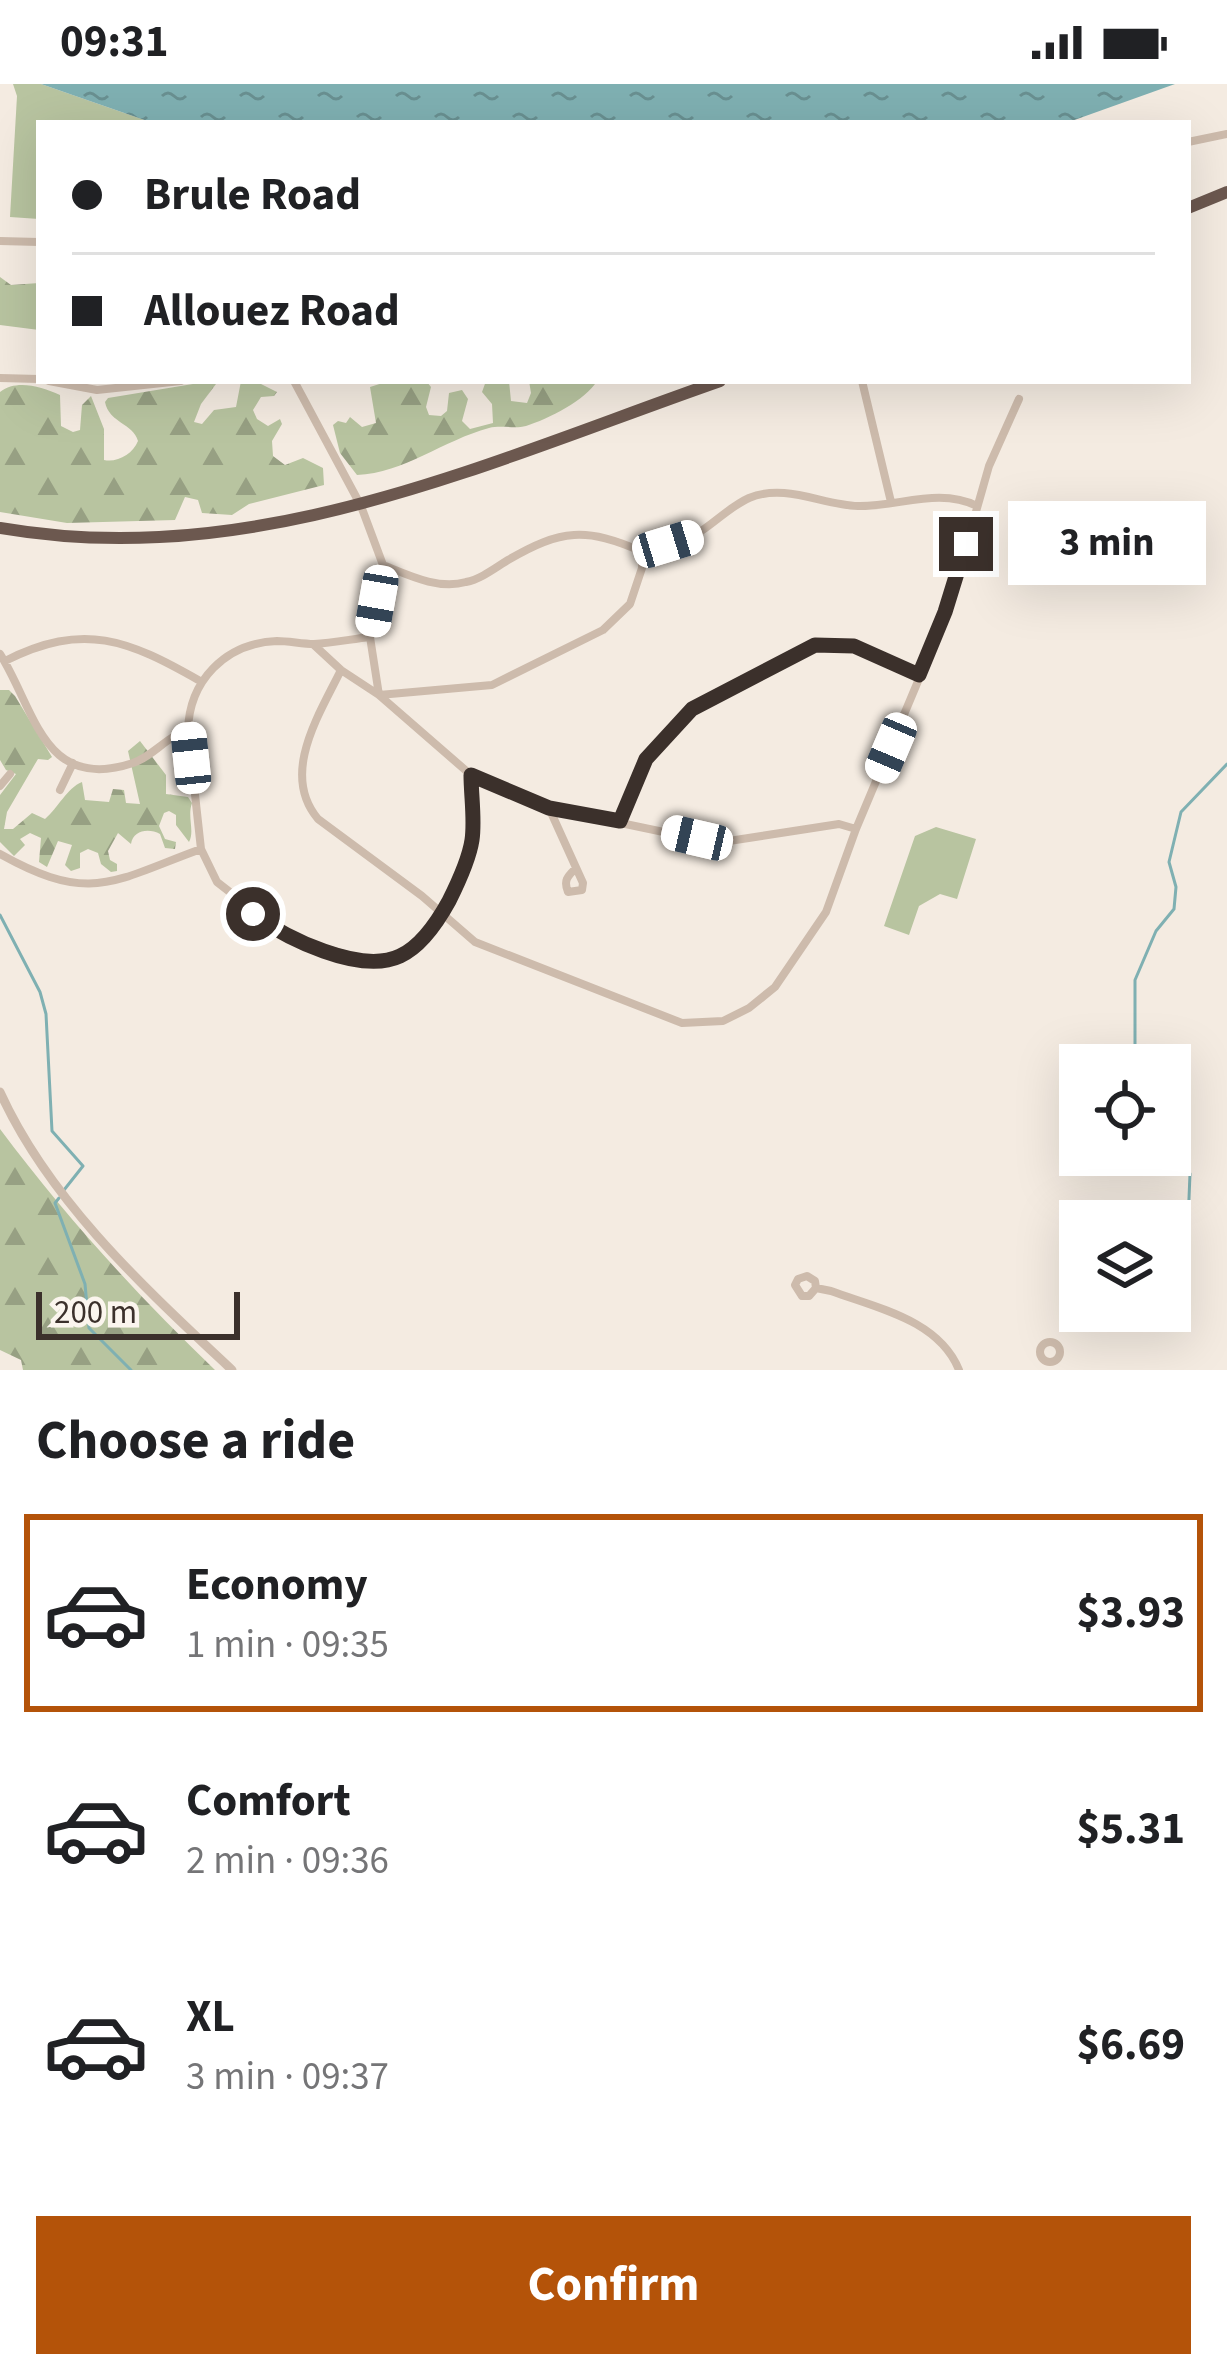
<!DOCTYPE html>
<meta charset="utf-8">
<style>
body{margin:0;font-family:"Source Sans 3",sans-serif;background:#f2f2f2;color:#202124;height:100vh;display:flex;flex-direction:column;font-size:45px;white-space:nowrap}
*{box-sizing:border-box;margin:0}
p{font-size:39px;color:#757577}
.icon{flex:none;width:66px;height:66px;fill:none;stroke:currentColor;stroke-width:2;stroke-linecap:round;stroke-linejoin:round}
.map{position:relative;height:1286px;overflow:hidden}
.details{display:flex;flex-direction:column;background:#fff;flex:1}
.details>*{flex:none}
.top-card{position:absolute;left:36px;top:36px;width:1155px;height:264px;border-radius:0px;box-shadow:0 12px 48px #0002;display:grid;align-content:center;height:264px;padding:0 36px;background:#fff}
.buttons{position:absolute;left:1059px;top:960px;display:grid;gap:24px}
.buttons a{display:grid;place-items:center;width:132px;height:132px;border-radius:0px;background:#fff;box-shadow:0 12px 48px #0002;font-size:60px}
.scale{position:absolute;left:36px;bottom:30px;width:204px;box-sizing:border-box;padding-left:12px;border:6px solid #3b302b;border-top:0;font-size:33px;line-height:42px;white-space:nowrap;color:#3b302b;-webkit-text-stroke:9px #fbf5ee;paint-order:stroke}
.end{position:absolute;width:54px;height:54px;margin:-27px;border:15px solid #3b302b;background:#fff;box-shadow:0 0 0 6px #fff}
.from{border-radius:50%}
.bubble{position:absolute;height:84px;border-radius:0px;background:#fff;box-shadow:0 12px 48px #0002;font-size:39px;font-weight:700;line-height:84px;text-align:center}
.car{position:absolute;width:36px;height:72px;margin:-36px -18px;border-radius:15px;box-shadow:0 0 9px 3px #0007;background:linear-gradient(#fff 24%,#345 0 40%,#fff 0 76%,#345 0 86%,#fff 0)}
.top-card b{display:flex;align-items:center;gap:42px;height:114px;font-size:45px}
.top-card b+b{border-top:3px solid #e0e0e0}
.top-card i{width:30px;height:30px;background:#202124}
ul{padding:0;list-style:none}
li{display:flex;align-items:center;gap:36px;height:198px;margin:0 24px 18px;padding:0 12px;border:6px solid transparent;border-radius:0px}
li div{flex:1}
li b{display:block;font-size:45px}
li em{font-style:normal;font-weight:700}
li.on{border-color:#b45309}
li>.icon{width:108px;height:108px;stroke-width:1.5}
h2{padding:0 36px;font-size:54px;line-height:144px}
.action{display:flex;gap:24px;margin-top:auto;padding:24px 36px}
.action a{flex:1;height:138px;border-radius:0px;background:#b45309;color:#fff;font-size:48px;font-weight:700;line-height:138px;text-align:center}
.status{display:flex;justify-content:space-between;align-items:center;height:84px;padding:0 60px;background:#fff;direction:ltr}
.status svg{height:33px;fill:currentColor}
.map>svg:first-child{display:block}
.forest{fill:url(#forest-firs)}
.park{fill:#b8c4a0}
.water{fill:url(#water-ripples)}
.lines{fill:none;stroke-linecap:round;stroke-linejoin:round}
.stream{stroke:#7fb0b2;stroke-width:3}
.minor{stroke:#cdbbac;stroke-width:8}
.tertiary{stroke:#cdbbac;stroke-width:9}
.trunk{stroke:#6c584f;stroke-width:12}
.route{stroke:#3b302b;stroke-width:15}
</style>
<div class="status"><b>09:31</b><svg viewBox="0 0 49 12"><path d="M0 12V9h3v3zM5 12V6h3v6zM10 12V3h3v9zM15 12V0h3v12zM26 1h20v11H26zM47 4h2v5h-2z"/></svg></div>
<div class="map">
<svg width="1227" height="1286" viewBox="0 0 1227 1286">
<defs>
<pattern id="forest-firs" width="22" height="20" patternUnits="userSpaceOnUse" patternTransform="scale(3)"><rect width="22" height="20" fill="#b8c4a0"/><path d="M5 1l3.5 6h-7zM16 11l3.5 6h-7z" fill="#97a083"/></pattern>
<pattern id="water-ripples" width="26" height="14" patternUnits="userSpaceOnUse" patternTransform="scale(3)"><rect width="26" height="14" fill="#7fb0b2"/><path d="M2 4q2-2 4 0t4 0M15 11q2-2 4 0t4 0" fill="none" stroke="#699091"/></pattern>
</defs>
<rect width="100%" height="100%" fill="#f4ebe1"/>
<path class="forest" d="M0 193 11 201 39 199V246L0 241Z
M211 297 216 300 201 320 194 338 202 340 214 326 236 323 241 297H255L277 308 274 312 261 313 253 326 257 335 268 342 280 335 282 340 272 357 273 372 285 381 303 374 323 384 324 401 249 420 232 431 202 429 198 416 185 413 175 436 67 439 0 428V308C17 295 41 303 60 311L61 342 73 348 80 346 82 321 91 312 104 345V376C117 379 133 370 138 357 133 339 109 339 105 318L108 314Z
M389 297 427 298 431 303 426 323 429 331 441 332 447 327 449 309 462 306 468 315 462 337 470 345 493 339 492 320 482 308 486 297H509L511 317 527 319 531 309 529 297H597C586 316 548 335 526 342 515 345 501 341 489 344 444 356 404 389 357 391L340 369 333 341 338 337 346 339 350 333 362 343 376 339 370 303Z
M0 606H9L15 612 52 673 48 676 38 675 35 680 7 728 4 745H13L32 729 45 735C58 724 67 704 82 698L85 716 109 718 113 705 124 706 126 719 140 720 128 667 140 657 166 691V710L188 713 192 719C187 733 195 747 189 758L176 741V731L169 727 164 729 159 742 165 755 176 758 175 765 165 764 160 750C149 744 133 746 131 760L118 749 108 767 110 776 117 780V787L111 788 101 780 98 769 88 765 80 769V784L71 787 65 781 72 761 58 757 47 783 39 778 41 754 30 749 20 755 25 761 14 772 0 758V711L16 690 6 686 0 676Z
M0 1045C65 1132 136 1210 215 1286H23L21 1276 0 1266Z"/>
<path class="park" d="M13 0H41L153 39H39V135L10 133 17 12Z
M936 743 976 755 957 815 940 810 919 822 909 851 884 842 915 752Z"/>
<path class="water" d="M41 0H1175L1066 39H153Z"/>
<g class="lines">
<path class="stream" d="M0 831 40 908 46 930 52 1047 83 1082 64 1106
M1139 981 1135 976V896L1156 847 1174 825 1176 803 1169 778 1181 728 1227 680
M1170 1036 1190 1090 1187 1162
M59 1114 55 1119 85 1200 89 1244 131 1286"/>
<path class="minor" d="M1188 58 1227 50
M0 157 39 158
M0 294 39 295
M49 297 97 306 181 297
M294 297 361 422 383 481 370 553 379 611 471 691 549 724 697 755 729 757 839 740 856 745
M862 297 891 418
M383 481C408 491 438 506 466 498 481 495 495 484 508 476 561 445 586 443 643 468 659 462 681 459 695 451 714 440 729 423 749 414 785 399 823 421 858 422 898 423 939 403 977 422
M314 561 341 586 379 611 492 601 603 546 630 520 642 484 643 468
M0 570C35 625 43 709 133 679 154 672 166 652 188 647 189 597 225 559 277 557 289 557 302 560 314 560 333 559 352 555 370 553
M5 577C84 537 128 556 200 597
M341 586C319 631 280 690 318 735L422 812 475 858 682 939 723 937 749 924 775 903 826 828 856 745 934 559 956 498 989 382 1019 315
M188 647 201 765 217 798 289 854 369 877 397 874 409 867 442 830 472 756 471 691
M0 702 10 690
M60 706 73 679
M549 724 583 799 582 806 568 808C563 796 568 792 576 784
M620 737 646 675 692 625 815 561 854 562 919 591
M0 770C91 821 113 797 201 765
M816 1204 815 1197 807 1192 798 1195 795 1201 802 1212H809L816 1204 831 1207C877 1224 939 1236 959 1286
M1040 1268a10 10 0 1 1 20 0a10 10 0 1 1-20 0Z"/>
<path class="tertiary" d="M0 1008C50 1118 146 1205 232 1286"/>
<path class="trunk" d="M1188 124 1227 108
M0 444C255 488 485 379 720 297"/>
</g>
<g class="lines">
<path class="route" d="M253 830C286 854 360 891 400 872 422 862 438 837 449 817 458 799 469 776 472 756 475 736 471 711 471 691L549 724 620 737 646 675 692 625 815 561 854 562 919 591 945 528 966 460"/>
</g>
</svg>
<div class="buttons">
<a><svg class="icon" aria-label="locate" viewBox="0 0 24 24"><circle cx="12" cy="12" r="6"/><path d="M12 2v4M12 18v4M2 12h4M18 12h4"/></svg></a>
<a><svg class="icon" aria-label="layers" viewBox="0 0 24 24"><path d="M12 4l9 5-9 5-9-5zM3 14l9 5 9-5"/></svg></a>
</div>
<div class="scale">200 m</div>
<i class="end from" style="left:253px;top:830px"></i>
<i class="end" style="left:966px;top:460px"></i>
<div class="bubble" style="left:1008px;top:417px;width:198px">3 min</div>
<i class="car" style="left:668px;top:460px;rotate:73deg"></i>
<i class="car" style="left:377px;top:517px;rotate:190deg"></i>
<i class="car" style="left:891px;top:664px;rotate:203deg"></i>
<i class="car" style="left:191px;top:674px;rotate:354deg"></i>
<i class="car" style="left:697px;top:754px;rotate:283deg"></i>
<div class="top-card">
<b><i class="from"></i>Brule Road</b>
<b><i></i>Allouez Road</b>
</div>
</div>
<section class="details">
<h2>Choose a ride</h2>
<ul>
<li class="on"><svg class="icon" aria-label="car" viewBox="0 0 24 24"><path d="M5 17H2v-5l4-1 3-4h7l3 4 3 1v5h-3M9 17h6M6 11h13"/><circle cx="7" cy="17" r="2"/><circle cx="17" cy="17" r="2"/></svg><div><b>Economy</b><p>1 min · 09:35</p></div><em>$3.93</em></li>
<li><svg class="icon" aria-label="car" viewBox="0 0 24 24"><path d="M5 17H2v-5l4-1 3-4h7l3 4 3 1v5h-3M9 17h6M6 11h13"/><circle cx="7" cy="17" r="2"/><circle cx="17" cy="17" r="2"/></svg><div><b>Comfort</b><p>2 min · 09:36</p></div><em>$5.31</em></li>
<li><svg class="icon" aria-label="car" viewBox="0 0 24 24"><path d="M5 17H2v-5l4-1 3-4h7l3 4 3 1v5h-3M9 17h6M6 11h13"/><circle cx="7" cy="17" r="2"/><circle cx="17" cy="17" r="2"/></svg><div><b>XL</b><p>3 min · 09:37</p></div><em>$6.69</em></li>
</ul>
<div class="action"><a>Confirm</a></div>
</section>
